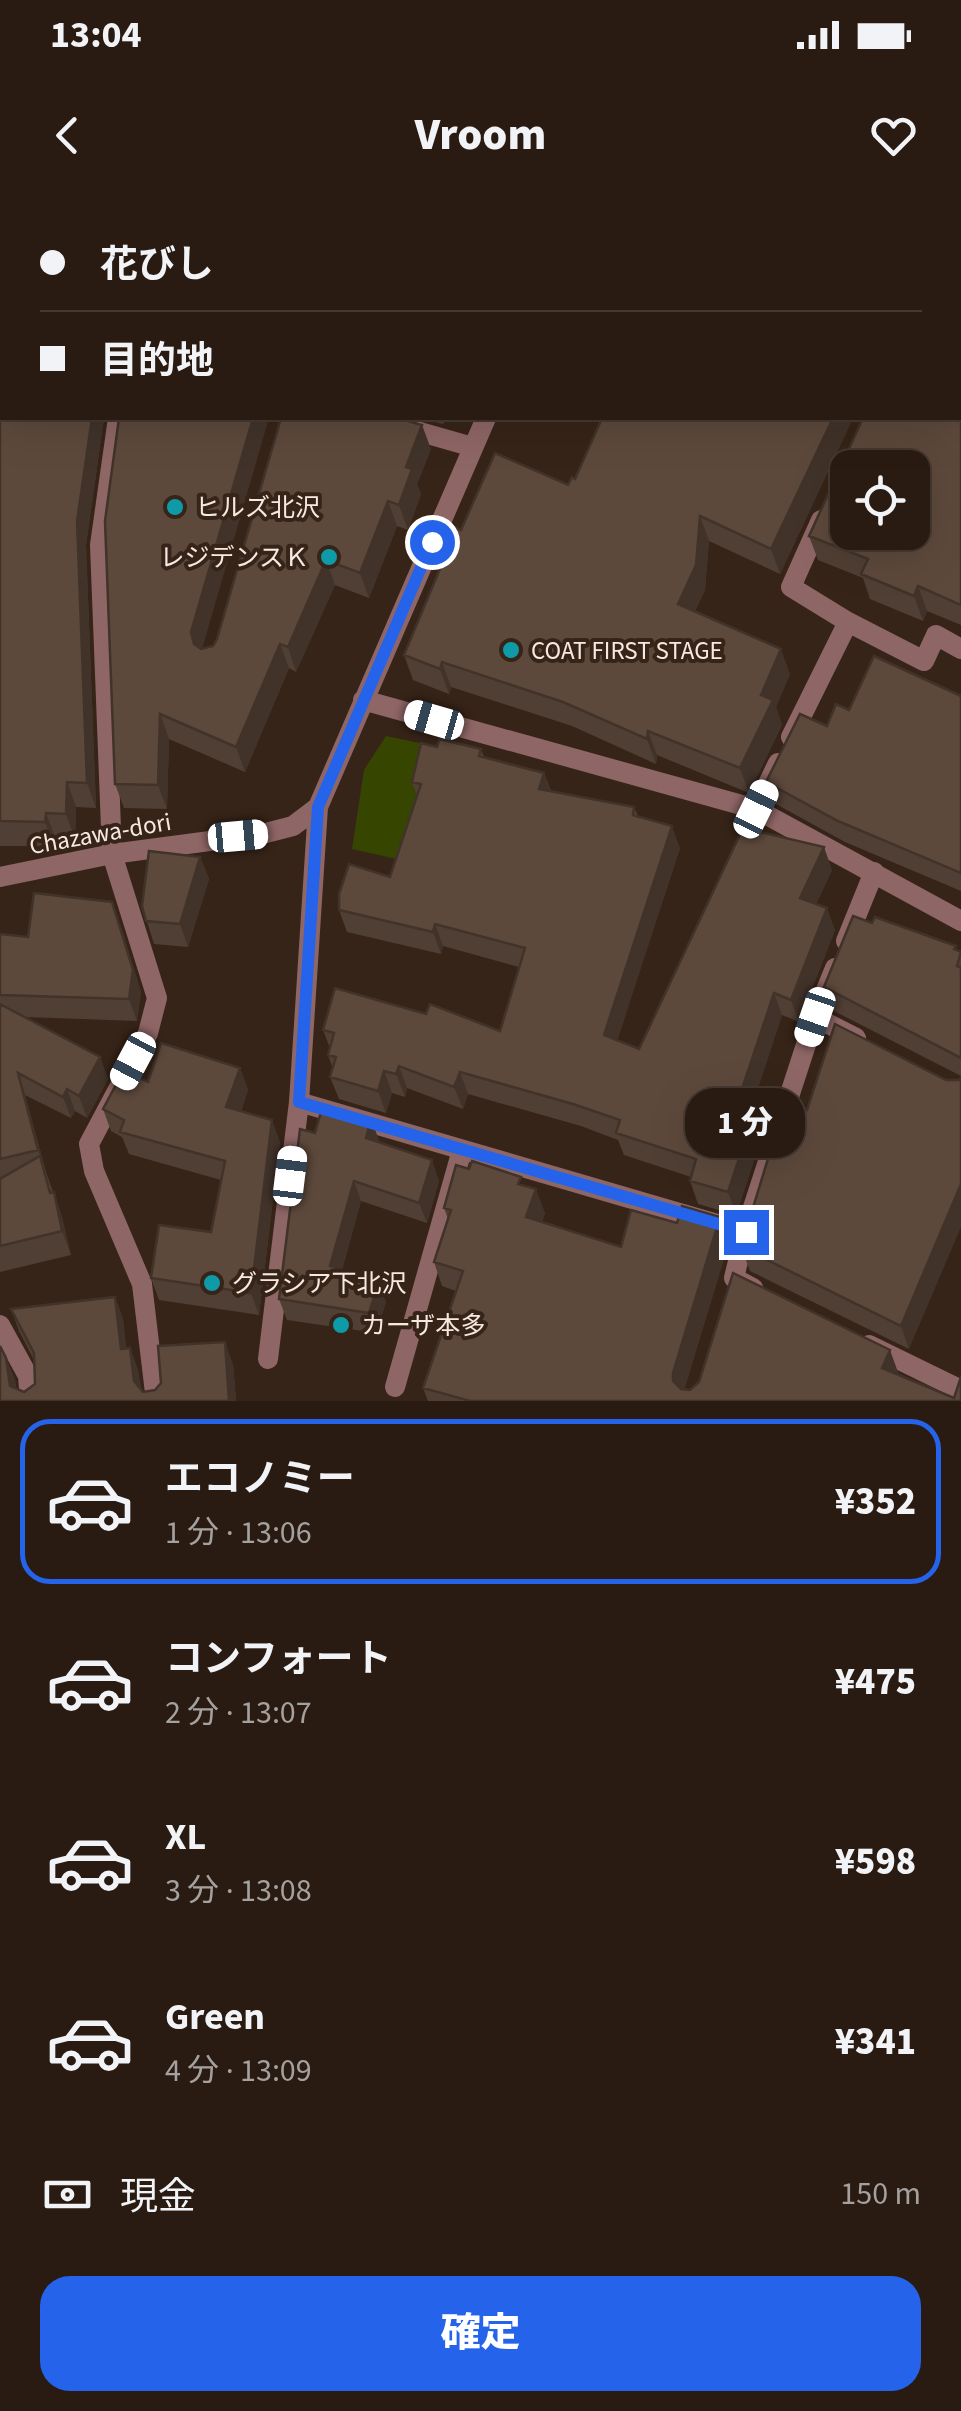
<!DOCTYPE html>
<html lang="ja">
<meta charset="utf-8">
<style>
body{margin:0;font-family:"Source Sans 3","Noto Sans JP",sans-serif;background:#352820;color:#f1f3f6;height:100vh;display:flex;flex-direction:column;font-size:38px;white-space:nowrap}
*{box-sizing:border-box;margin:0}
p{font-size:32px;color:#a5a19f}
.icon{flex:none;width:55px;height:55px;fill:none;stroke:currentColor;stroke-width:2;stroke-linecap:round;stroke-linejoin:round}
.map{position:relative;height:1201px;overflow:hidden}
.sheet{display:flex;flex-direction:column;background:#291b12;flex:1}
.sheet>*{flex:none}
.hud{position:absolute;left:0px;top:0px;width:962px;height:220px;box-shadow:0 10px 40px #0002,0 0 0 2px #453932;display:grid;align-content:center;height:220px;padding:0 40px;background:#291b12}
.buttons{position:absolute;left:830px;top:250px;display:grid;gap:20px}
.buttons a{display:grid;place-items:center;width:100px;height:100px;border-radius:20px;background:#291b12;box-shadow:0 10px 40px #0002,0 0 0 2px #453932;font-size:50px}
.end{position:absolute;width:45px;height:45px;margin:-22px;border:12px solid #2563eb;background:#fff;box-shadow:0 0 0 5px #fff}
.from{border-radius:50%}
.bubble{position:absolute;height:70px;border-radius:30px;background:#291b12;box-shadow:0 10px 40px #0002,0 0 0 2px #453932;font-size:32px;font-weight:800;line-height:70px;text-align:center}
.car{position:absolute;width:30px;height:60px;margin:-30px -15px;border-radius:12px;box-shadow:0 0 8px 2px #0007;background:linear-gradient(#fff 24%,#345 0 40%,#fff 0 76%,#345 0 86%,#fff 0)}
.hud b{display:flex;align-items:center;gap:35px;height:95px;font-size:38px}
.hud b+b{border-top:2px solid #453932}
.hud i{width:25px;height:25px;background:#f1f3f6}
ul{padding:18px 0 0;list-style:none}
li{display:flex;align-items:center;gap:30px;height:165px;margin:0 20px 15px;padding:0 20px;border:5px solid transparent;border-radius:30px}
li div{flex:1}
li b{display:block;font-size:38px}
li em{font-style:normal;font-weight:800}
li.on{border-color:#2563eb}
li>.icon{width:90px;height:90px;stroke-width:1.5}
.pay{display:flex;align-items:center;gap:25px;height:110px;padding:0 40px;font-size:38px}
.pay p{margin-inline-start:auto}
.action{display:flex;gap:20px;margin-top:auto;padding:20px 40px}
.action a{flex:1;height:115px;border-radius:30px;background:#2563eb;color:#fff;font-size:40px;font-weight:800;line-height:115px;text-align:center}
.status{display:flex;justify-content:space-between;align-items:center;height:70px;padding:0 50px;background:#291b12;direction:ltr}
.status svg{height:28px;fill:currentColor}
header{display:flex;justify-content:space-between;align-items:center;height:130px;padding:0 40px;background:#291b12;font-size:45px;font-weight:800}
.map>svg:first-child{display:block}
.green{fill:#364600}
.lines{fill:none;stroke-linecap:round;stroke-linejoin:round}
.lane{stroke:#8f6666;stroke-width:20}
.street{stroke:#8f6666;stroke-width:20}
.wall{fill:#503f34}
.shaded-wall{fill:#41332a}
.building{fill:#5d493c;stroke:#41332a;stroke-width:2.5;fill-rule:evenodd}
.route{stroke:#2563eb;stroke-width:12}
.culture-dot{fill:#0f9aa8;stroke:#372418;stroke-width:4}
.labels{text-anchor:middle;stroke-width:8;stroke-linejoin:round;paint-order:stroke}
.poi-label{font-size:25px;fill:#f6e9e1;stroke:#372418;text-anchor:start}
.street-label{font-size:25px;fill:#f6e9e1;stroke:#372418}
</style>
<div class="status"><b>13:04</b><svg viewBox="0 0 49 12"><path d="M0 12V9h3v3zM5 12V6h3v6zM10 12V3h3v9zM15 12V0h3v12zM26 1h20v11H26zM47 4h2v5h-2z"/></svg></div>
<header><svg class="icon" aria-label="back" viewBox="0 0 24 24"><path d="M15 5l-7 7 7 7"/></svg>Vroom<svg class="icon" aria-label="heart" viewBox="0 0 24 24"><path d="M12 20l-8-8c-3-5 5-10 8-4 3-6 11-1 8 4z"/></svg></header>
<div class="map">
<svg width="961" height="1201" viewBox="0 0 961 1201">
<rect width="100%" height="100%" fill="#372418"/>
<path class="green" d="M386 536 429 545 401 660 352 649 364 570Z"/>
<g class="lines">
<path class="lane" d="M0 110 2 111
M821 320 791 387 848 422 924 461 936 435 961 449
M791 537 848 422
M756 609 778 563
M112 654 100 345 118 218
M846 741 874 672
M815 817 835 768
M0 1125 28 1176 30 1201
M268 1159 299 902"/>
<path class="street" d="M371 218 473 247
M363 500 756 609 961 721
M318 607 299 902 745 1032
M112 654 157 798 148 833 89 944 94 971 142 1084 156 1201
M0 677 112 654 262 634 293 626 318 607 486 218
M753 1088 734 1078 745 1032 815 817 856 838
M869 1145 961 1190
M395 1187 462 950"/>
</g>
<path class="wall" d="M784 0H956L953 2H789Z
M961 0V425L927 411 923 421 870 399 863 378 818 360 809 336 960 218Z
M0 115 2 218H104L86 345 96 608 76 607 75 639 55 637 54 646H0Z
M419 218H447L443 224Z
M853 218 780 374 709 341 705 390 695 411 790 474 776 507 782 525 749 593 657 555 656 564 572 526 451 487 449 494 413 480 404 455 461 330 568 285 575 279Z
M431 249 417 284 421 294 408 330 397 326 369 398 335 385 296 472 289 468 245 572 169 539 167 609 124 608 115 584 202 449 213 446Z
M961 496V691L845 642 774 603 766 582 827 526 849 510Z
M437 547 481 549 484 557 544 573 551 591 634 607 638 616 680 648 617 840 639 849 832 670 816 704 835 730 799 822 782 815 756 894 768 918 736 1015 698 1004 690 981 691 977 624 955 618 940 581 926 468 894 463 909 407 888 405 897 392 893 386 913 339 899 330 877 333 869 328 855 330 848 323 830 426 814 500 831 519 767 443 746 441 754 347 732 339 710 390 677 417 596 412 582Z
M200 657 209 679 188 747 154 744 142 706Z
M120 724 141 792 137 821 25 817 100 857 108 879 87 918 75 911 71 918 25 895 46 972 62 1017 71 1055 0 1072V734L28 737Z
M957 750 961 752V876L832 810 824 787Z
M240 868 248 890 241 911 280 942 259 1115 159 1100 151 1078 211 1032 221 980 129 954 122 937 111 931 103 909 148 882Z
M946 880H959L909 1149 750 1071 741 1047 807 910Z
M379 940 378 942 439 981 427 1023 361 1001 342 1070 386 1102 376 1133 287 1120 279 1099Z
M469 969 524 985 545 1013 542 1022 621 1047 677 1023 720 1017 729 1042 684 1190 898 1175 961 1201H428L423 1188 456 1091 442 1086 434 1062 448 1019 444 1008Z
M115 1097 123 1119 126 1148H130L138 1170 141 1189 143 1192 155 1190 233 1164 236 1201H0L6 1158 15 1180 16 1188 24 1192 35 1184 34 1160 19 1131 11 1109Z"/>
<path class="shaded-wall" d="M92 218H104L86 345 96 608 87 583 77 321Z
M253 218H269L200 456 194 444 191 432Z
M833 218H853L780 374 771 349Z
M422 225 431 249 417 284 421 294 408 330 399 305 406 267Z
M388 301 397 326 369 398 360 373Z
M700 316 709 341 705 390 687 428 678 404Z
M326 360 335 385 296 472 288 447Z
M918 386 927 411 923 421 914 396Z
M280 444 289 468 245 572 236 547Z
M781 449 790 474 776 507 782 525 749 593 740 568 761 495Z
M442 462 451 487 449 494 440 469Z
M160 514 169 539 167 609 158 585Z
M648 531 657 555 656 564 647 539Z
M544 573 552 596 539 589Z
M67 582 76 607 75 639 66 614Z
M46 613 55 637 54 646 45 622Z
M672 626 680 648 612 857 604 835Z
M824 647 832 670 808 721 800 698Z
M200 657 209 679 188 747 180 724Z
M112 702 141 792 137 821 129 799Z
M827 708 835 730 799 822 791 800Z
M435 724 443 746 441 754 433 732Z
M774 793 782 815 750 912 742 889Z
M100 857 108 879 87 918 79 896Z
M399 866 407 888 405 897 396 874Z
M240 868 248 890 235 930 226 907Z
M384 871 392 893 386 913 378 891Z
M460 872 468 894 463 909 454 887Z
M18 873 25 895 46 971 38 950Z
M67 889 75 911 71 918 63 897Z
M760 895 768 918 736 1015 728 992Z
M371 919 379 940 373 959 366 938Z
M272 920 280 942 259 1115 251 1093Z
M432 960 439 981 427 1023 419 1003Z
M354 981 361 1001 337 1087 330 1066Z
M961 984V1027L909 1149 901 1126Z
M536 989 545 1013 535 1041 526 1017Z
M54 992 62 1017 71 1055 62 1031Z
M720 1017 729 1042 682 1197 673 1181V1173Z
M379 1081 386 1102 376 1133 369 1113Z
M115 1097 123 1119 129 1171 121 1149Z
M225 1142 233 1164 236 1201H229Z
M130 1148 138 1170 142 1201 134 1181Z
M890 1150 899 1175 882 1168Z
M6 1158 15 1180 17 1201 10 1186Z"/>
<path class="building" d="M79 0H724L728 2H78Z
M825 0H944L951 2H830Z
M959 0H961V405L918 386 914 396 861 374 868 359 809 336 863 218H960V2H954ZM848 268H912V332H848Z
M0 115H2V218H92L77 321 87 583 67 582 66 614 46 613 45 622 0 621Z
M119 218H253L191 432 194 444 201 449 213 446 217 439 281 218H397L422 225 406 267 412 269 399 305 388 301 360 373 326 360 288 447 280 444 236 547 160 514 158 585 115 584 105 321Z
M602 218H833L771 349 700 316 696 365 678 404 781 449 761 495 773 500 740 568 648 531 647 539 563 502 442 462 440 469 404 455 457 328 461 330 495 253 568 285 572 277 575 279Z
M874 456 961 496V673L838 621 766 582 800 514 827 526 836 504 849 510Z
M439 539 481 549 479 556 544 573 539 589 634 607 633 615 672 626 604 835 639 849 743 628 824 647 800 698 827 708 791 800 774 793 742 889 760 895 728 992 690 981 696 959 616 933 620 920 573 904 460 872 454 887 399 866 396 874 384 871 378 891 330 877 336 857 328 855 334 833 323 830 335 788 426 814 430 804 500 831 525 748 435 724 433 732 339 710V694L349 664 390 677 421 584 412 582 421 543 437 547Z
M149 651 200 657 180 724 146 721 142 706Z
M34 693 112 702 133 770 129 799 0 795V734L28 737Z
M853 716 872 723 875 717 956 746 954 749 961 752 957 766 961 768V858L824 787Z
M0 804 100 857 79 896 67 889 63 897 18 873 38 950 0 959Z
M835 824 946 880H959L961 878V984L901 1126 741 1047 785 903 807 910Z
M161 843 240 868 226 907 272 920 251 1093 151 1078 159 1025 211 1032 225 961 120 932 124 920 103 909 124 870 148 882Z
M323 905 371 919 366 938 432 960 419 1003 354 981 330 1066 379 1081 369 1113 279 1099 300 929 315 933Z
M40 956 50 993 54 992 62 1031 0 1046V979Z
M472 961 521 977 518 984 536 989 526 1017 621 1047 631 1010 677 1023 682 1006 720 1017 673 1173V1181L681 1189 690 1190 699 1182 733 1073 890 1150 882 1168 954 1198 961 1177V1201H470L423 1188 463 1071 434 1062 451 1010 444 1008 456 965 469 969Z
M115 1097 121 1149 130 1148 134 1181 143 1192 155 1190 161 1183 158 1146 225 1142 229 1201H0V1146L6 1158 10 1186 24 1192 35 1184 34 1153 11 1109Z"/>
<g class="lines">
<path class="route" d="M432 342 318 607 299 902 746 1032"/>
</g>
<g class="culture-dot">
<circle cx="175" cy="307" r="10"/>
<circle cx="329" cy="357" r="10"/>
<circle cx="511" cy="450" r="10"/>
<circle cx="212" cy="1083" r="10"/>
<circle cx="341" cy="1125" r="10"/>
</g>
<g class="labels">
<g class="poi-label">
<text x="195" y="316">ヒルズ北沢</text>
<text x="309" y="366" text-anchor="end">レジデンスＫ</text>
<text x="531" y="459">COAT FIRST STAGE</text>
<text x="232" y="1092">グラシア下北沢</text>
<text x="361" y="1134">カーザ本多</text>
</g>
<g class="street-label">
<text transform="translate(100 633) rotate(-10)" y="9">Chazawa-dori</text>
</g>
</g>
</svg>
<div class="buttons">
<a><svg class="icon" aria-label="locate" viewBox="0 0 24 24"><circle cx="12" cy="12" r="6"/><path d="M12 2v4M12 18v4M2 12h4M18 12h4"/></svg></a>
</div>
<i class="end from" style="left:432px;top:342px"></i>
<i class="end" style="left:746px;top:1032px"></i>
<div class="bubble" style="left:685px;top:888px;width:120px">1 分</div>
<i class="car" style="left:434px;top:520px;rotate:286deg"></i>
<i class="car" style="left:756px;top:609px;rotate:26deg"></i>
<i class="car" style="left:238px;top:636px;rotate:85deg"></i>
<i class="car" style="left:815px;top:817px;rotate:199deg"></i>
<i class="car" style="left:133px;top:861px;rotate:208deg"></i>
<i class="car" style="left:290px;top:976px;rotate:7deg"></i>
<div class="hud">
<b><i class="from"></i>花びし</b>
<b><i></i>目的地</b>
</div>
</div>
<section class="sheet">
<ul>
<li class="on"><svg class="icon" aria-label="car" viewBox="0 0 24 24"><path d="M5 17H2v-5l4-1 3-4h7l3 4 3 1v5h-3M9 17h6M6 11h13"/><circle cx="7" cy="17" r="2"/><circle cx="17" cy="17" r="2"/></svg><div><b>エコノミー</b><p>1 分 · 13:06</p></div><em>¥352</em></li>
<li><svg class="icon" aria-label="car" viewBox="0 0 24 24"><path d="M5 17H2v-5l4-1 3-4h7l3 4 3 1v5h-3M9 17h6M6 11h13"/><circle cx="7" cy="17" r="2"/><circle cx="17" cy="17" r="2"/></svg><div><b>コンフォート</b><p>2 分 · 13:07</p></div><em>¥475</em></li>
<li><svg class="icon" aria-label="car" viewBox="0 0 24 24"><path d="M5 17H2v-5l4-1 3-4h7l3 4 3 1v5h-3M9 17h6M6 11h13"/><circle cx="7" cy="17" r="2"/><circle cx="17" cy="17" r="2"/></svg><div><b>XL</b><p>3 分 · 13:08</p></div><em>¥598</em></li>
<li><svg class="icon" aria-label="car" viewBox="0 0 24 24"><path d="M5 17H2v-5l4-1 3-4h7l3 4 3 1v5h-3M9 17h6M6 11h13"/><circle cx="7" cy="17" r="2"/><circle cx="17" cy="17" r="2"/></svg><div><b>Green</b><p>4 分 · 13:09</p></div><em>¥341</em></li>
</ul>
<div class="pay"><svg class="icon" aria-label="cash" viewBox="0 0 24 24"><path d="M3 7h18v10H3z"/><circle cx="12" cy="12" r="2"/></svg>現金<p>150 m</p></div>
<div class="action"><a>確定</a></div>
</section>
